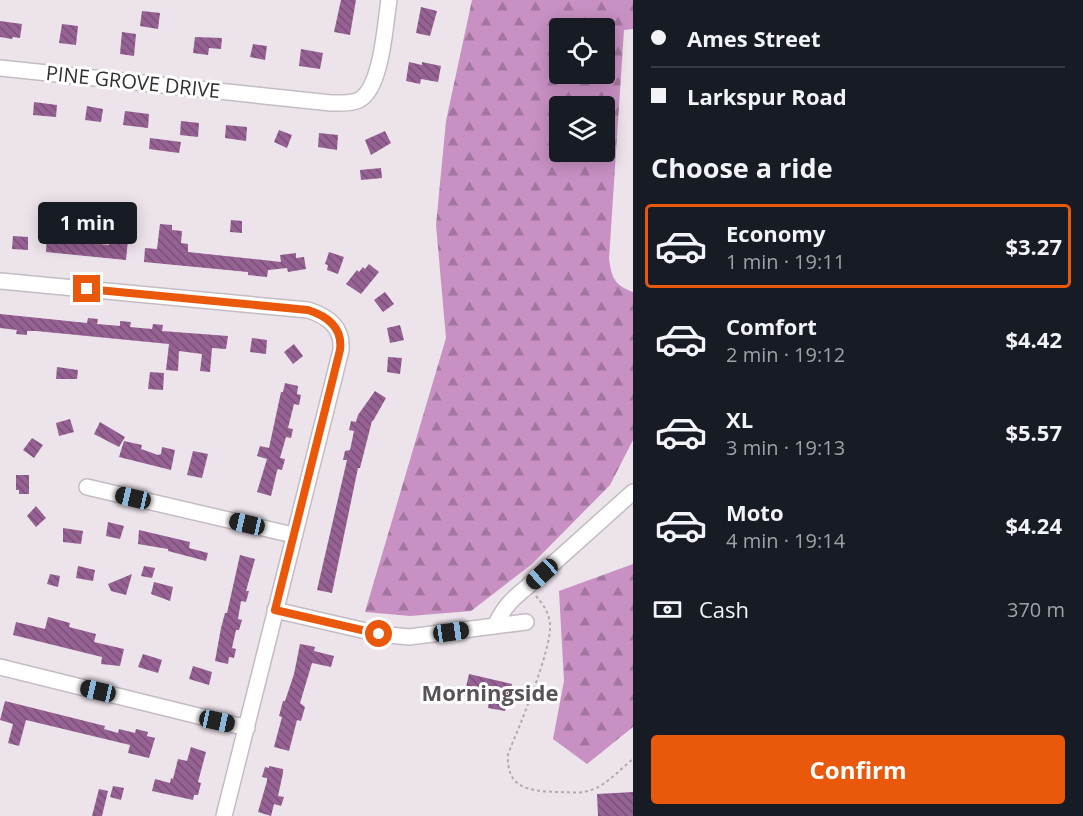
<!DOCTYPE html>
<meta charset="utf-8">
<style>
body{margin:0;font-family:"Open Sans",sans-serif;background:#242831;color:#f1f3f6;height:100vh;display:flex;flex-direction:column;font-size:22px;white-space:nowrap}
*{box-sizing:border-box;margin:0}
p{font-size:20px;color:#9ea1a6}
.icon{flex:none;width:33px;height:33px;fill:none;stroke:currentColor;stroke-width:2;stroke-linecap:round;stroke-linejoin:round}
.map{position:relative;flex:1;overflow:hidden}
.details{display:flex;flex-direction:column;background:#171b24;width:450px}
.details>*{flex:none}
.hud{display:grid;align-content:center;height:132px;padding:0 18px;background:#171b24}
.controls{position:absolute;left:549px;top:18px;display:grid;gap:12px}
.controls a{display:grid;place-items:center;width:66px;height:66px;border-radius:6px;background:#171b24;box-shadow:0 3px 15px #0003;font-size:30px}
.end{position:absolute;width:27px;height:27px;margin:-14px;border:8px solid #ea580c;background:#fff;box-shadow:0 0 0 3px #fff}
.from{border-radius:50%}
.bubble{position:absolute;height:42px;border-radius:6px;background:#171b24;box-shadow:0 3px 15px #0003;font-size:20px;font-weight:700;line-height:42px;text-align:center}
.car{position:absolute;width:18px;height:36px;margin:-18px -9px;border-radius:8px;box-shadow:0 0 4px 2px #0007;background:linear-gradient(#222 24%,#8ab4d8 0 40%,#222 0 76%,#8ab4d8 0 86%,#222 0)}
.hud b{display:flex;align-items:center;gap:21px;height:57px;font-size:22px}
.hud b+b{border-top:2px solid #363941}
.hud i{width:15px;height:15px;background:#f1f3f6}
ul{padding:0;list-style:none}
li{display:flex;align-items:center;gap:18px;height:84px;margin:0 12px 9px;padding:0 6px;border:3px solid transparent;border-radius:6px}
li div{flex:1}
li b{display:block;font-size:22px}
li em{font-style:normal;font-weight:700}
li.selected{border-color:#ea580c}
li>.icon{width:54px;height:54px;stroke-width:1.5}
h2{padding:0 18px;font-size:27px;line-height:72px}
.pay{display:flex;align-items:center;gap:15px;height:66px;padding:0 18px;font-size:22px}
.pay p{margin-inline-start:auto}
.cta{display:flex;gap:12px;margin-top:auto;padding:12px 18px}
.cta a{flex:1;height:69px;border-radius:6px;background:#ea580c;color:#fff;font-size:24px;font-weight:700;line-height:69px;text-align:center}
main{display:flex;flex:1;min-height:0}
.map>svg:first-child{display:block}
.forest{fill:url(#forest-firs);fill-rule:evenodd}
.building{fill:url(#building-back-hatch)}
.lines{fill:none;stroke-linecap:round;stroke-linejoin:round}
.minor-casing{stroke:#c4bcc3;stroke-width:18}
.path{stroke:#b2aab1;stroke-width:2;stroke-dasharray:3 3;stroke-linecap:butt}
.minor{stroke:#fff;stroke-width:15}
.route{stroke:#ea580c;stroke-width:8}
.labels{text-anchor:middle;stroke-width:6;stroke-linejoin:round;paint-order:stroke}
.street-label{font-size:20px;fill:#332f32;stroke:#fff}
.quarter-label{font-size:22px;font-weight:bold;fill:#595258;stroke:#fff}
</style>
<main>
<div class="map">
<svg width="633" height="816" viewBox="0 0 633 816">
<defs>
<pattern id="forest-firs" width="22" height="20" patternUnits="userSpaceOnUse" patternTransform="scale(1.5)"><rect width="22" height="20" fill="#c890c3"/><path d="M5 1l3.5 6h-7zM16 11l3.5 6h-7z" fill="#a3769f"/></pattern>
<pattern id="building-back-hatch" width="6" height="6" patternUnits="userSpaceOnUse" patternTransform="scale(1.5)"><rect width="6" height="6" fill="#966193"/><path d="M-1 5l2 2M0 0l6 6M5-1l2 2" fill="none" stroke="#7b5079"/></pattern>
</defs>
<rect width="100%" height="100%" fill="#ece3eb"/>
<path class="forest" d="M472 0H633V29L624 30 609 259C612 278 614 285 633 292V440L610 485 532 564 471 611 410 616 365 612 446 338 436 225 446 121ZM560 28H604V74H560ZM560 106H604V152H560Z
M633 564V727L587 764 553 739 564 681 559 591Z"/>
<path class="building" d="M341 0H356L350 35 334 32Z
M421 7 437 11 430 36 416 33Z
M142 11 160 13 158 29 140 26Z
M0 21 22 24 20 38 13 37 12 39 0 37Z
M62 24 78 26 76 45 59 43Z
M122 32 136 34 134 56 120 54Z
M195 37 222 38 221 49 209 48 208 55 193 53Z
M253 44 267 46 265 60 250 57Z
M301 49 323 53 320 69 299 66Z
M409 62 422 65V62L441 66 438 82 421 79 420 84 406 81Z
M34 102 57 105 56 117 33 115Z
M87 106 103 109 101 122 85 120Z
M125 111 149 114 148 128 123 125Z
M181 121 199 123 198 137 180 135Z
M226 125 247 127 246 141 225 138Z
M279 130 292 135 287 148 274 142Z
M385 131 391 143 371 155 365 140Z
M319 133 338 135 337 150 318 147Z
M150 138 181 142 179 153 149 149Z
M381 168 382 178 361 180 360 170Z
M231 220 242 221V233L230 232Z
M160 224 172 225V230L182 231 181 243 188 244V252L281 262 280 255 296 253V258L304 257 306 269 288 272 287 268 268 270 267 277 248 275V272L144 262 145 248 157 249Z
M47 232 62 233 61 241 79 242 109 245 110 238 128 240 126 260 46 252Z
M13 236 28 237V250L12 249Z
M329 252 344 257 338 274 327 270 328 265 325 264Z
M369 264 379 272 361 294 346 284 357 270 359 272 363 267 365 269Z
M385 292 394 304 383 312 374 300Z
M0 314 87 323 88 318 98 319 97 324 120 326V321L131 322 130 327 152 329 153 324 163 325 162 331 228 336 226 349 212 348 210 372 200 371 202 354 179 351 178 371 166 370 169 344 36 331H27V335L16 334 17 330 0 328Z
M400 325 404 340 390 343 387 328Z
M252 338 267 340 266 354 250 352Z
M294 344 303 356 293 364 284 352Z
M388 357 402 358 400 374 387 372Z
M57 367 78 370 77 379H56Z
M150 372 164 373 163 390 148 389Z
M285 383 298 386 297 394 301 395 299 405 294 404 288 428 293 429 291 438 286 437 280 458 285 459 282 470 278 469 277 471 271 496 257 492 267 459 257 456 260 446 269 448 281 392H283Z
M375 391 386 398 373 421H372L360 468H358L332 593 317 590 347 460H343L345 451 350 450 354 431 349 430 351 421 356 422 358 415Z
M70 419 74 432 59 436 56 423Z
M100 422 125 437 119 447 94 434Z
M32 438 43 445 34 458 23 450Z
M124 441 142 445 141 449 158 455 161 454 162 447 175 450 171 470 119 457Z
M193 451 208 454 202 478 187 475Z
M16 475H29V494H19V490H16Z
M36 506 46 518 36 527 27 516Z
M108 522 124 526 120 539 106 536Z
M63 528 83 531 81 544 63 542Z
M139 530 190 542 189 548 208 553 206 561 168 551V549L138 544Z
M240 555 255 559 246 591H249L246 602 241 601 238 619 242 620 239 630H236L232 648 236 649 234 658 229 657 228 664 215 661 221 628 225 613H227Z
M78 566 95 570 93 581 76 578Z
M144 566 155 568 152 578 141 576Z
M50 574 60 576 58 587 47 584Z
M132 574 126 595 111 591 108 584Z
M154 582 173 587 170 601 151 594Z
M48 617 70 623 69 627 96 634 94 642 124 649 120 666 101 664 102 657 13 635 16 622 45 629Z
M300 644 311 646 315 647 314 651 334 656 331 667 312 663 300 703 305 707 301 721 297 720 289 751 274 747 282 717 279 716 283 701H285L294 674Z
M143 654 162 660 158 673 138 667Z
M193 666 212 672 209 685 189 679Z
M469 674 512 684 505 711 488 708 489 702 464 696Z
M5 701 105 726 104 729 118 733 119 729 135 733 136 729 148 732 147 736 155 738 149 758 128 753 130 745 26 720 19 746 8 743 13 724 0 720Z
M191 747 206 752 198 782 201 783 198 795H194L193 800 152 791 155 779 170 783 171 778 173 779 178 759 187 761Z
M269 766 283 769V773L278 796 284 797 281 806 274 804 271 816 258 812 267 781V778L262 777 265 767 269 768Z
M113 786 124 788 121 800 110 797Z
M99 789 108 791 102 816H92Z
M633 792V816H598L597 794Z"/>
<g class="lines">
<defs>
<path id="minor" d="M0 68 331 103C340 103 351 104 359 100 382 88 385 24 389 0
M0 281 308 310C327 316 343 327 341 350L224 816
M87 487 293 535
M275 610 379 634 409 637 526 622
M495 626C503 608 512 599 527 587L633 492
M0 667 247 728"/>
</defs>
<use href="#minor" class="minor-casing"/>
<path class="path" d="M536 596C543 604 549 613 550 624 552 650 519 727 508 754 506 789 529 791 558 792 569 792 581 794 591 790 607 785 620 769 633 759"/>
<use href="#minor" class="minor"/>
</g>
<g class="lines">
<path class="route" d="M87 289 308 310C327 316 343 327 340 350L275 610 379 634"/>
</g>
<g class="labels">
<g class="street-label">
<text transform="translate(133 82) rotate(6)" y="7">PINE GROVE DRIVE</text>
</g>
<g class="quarter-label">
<text x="490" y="701">Morningside</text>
</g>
</g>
</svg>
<div class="controls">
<a><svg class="icon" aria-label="locate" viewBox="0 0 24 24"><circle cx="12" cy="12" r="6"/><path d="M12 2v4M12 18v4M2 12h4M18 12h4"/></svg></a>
<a><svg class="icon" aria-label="layers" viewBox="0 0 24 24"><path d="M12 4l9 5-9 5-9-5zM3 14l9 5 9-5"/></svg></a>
</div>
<i class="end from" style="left:379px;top:634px"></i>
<i class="end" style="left:87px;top:289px"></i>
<div class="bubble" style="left:38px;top:202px;width:99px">1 min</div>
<i class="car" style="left:133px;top:498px;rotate:283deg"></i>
<i class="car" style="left:247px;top:524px;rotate:283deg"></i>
<i class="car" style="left:542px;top:574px;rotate:228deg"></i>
<i class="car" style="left:451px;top:632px;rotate:82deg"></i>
<i class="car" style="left:98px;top:691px;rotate:283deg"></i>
<i class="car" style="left:217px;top:721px;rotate:102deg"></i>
</div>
<section class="details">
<div class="hud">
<b><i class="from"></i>Ames Street</b>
<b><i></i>Larkspur Road</b>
</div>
<h2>Choose a ride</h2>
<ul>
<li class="selected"><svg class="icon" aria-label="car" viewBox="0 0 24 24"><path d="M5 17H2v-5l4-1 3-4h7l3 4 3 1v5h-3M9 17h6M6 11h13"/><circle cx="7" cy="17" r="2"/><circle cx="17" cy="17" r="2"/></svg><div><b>Economy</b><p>1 min · 19:11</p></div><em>$3.27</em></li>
<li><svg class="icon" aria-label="car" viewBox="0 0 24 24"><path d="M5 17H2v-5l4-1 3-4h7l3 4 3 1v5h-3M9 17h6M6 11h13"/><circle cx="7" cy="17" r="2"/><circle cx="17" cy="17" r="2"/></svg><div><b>Comfort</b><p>2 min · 19:12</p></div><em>$4.42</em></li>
<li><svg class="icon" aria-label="car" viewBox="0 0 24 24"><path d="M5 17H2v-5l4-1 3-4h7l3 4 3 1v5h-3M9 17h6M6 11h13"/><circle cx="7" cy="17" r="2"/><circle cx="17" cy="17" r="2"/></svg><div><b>XL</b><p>3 min · 19:13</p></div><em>$5.57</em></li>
<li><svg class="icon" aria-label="car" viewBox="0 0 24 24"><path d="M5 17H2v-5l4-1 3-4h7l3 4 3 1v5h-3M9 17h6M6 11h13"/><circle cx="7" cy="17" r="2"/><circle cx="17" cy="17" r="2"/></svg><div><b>Moto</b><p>4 min · 19:14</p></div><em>$4.24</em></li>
</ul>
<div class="pay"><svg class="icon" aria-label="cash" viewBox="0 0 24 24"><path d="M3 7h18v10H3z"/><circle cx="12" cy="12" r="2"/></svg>Cash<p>370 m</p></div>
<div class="cta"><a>Confirm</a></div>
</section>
</main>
